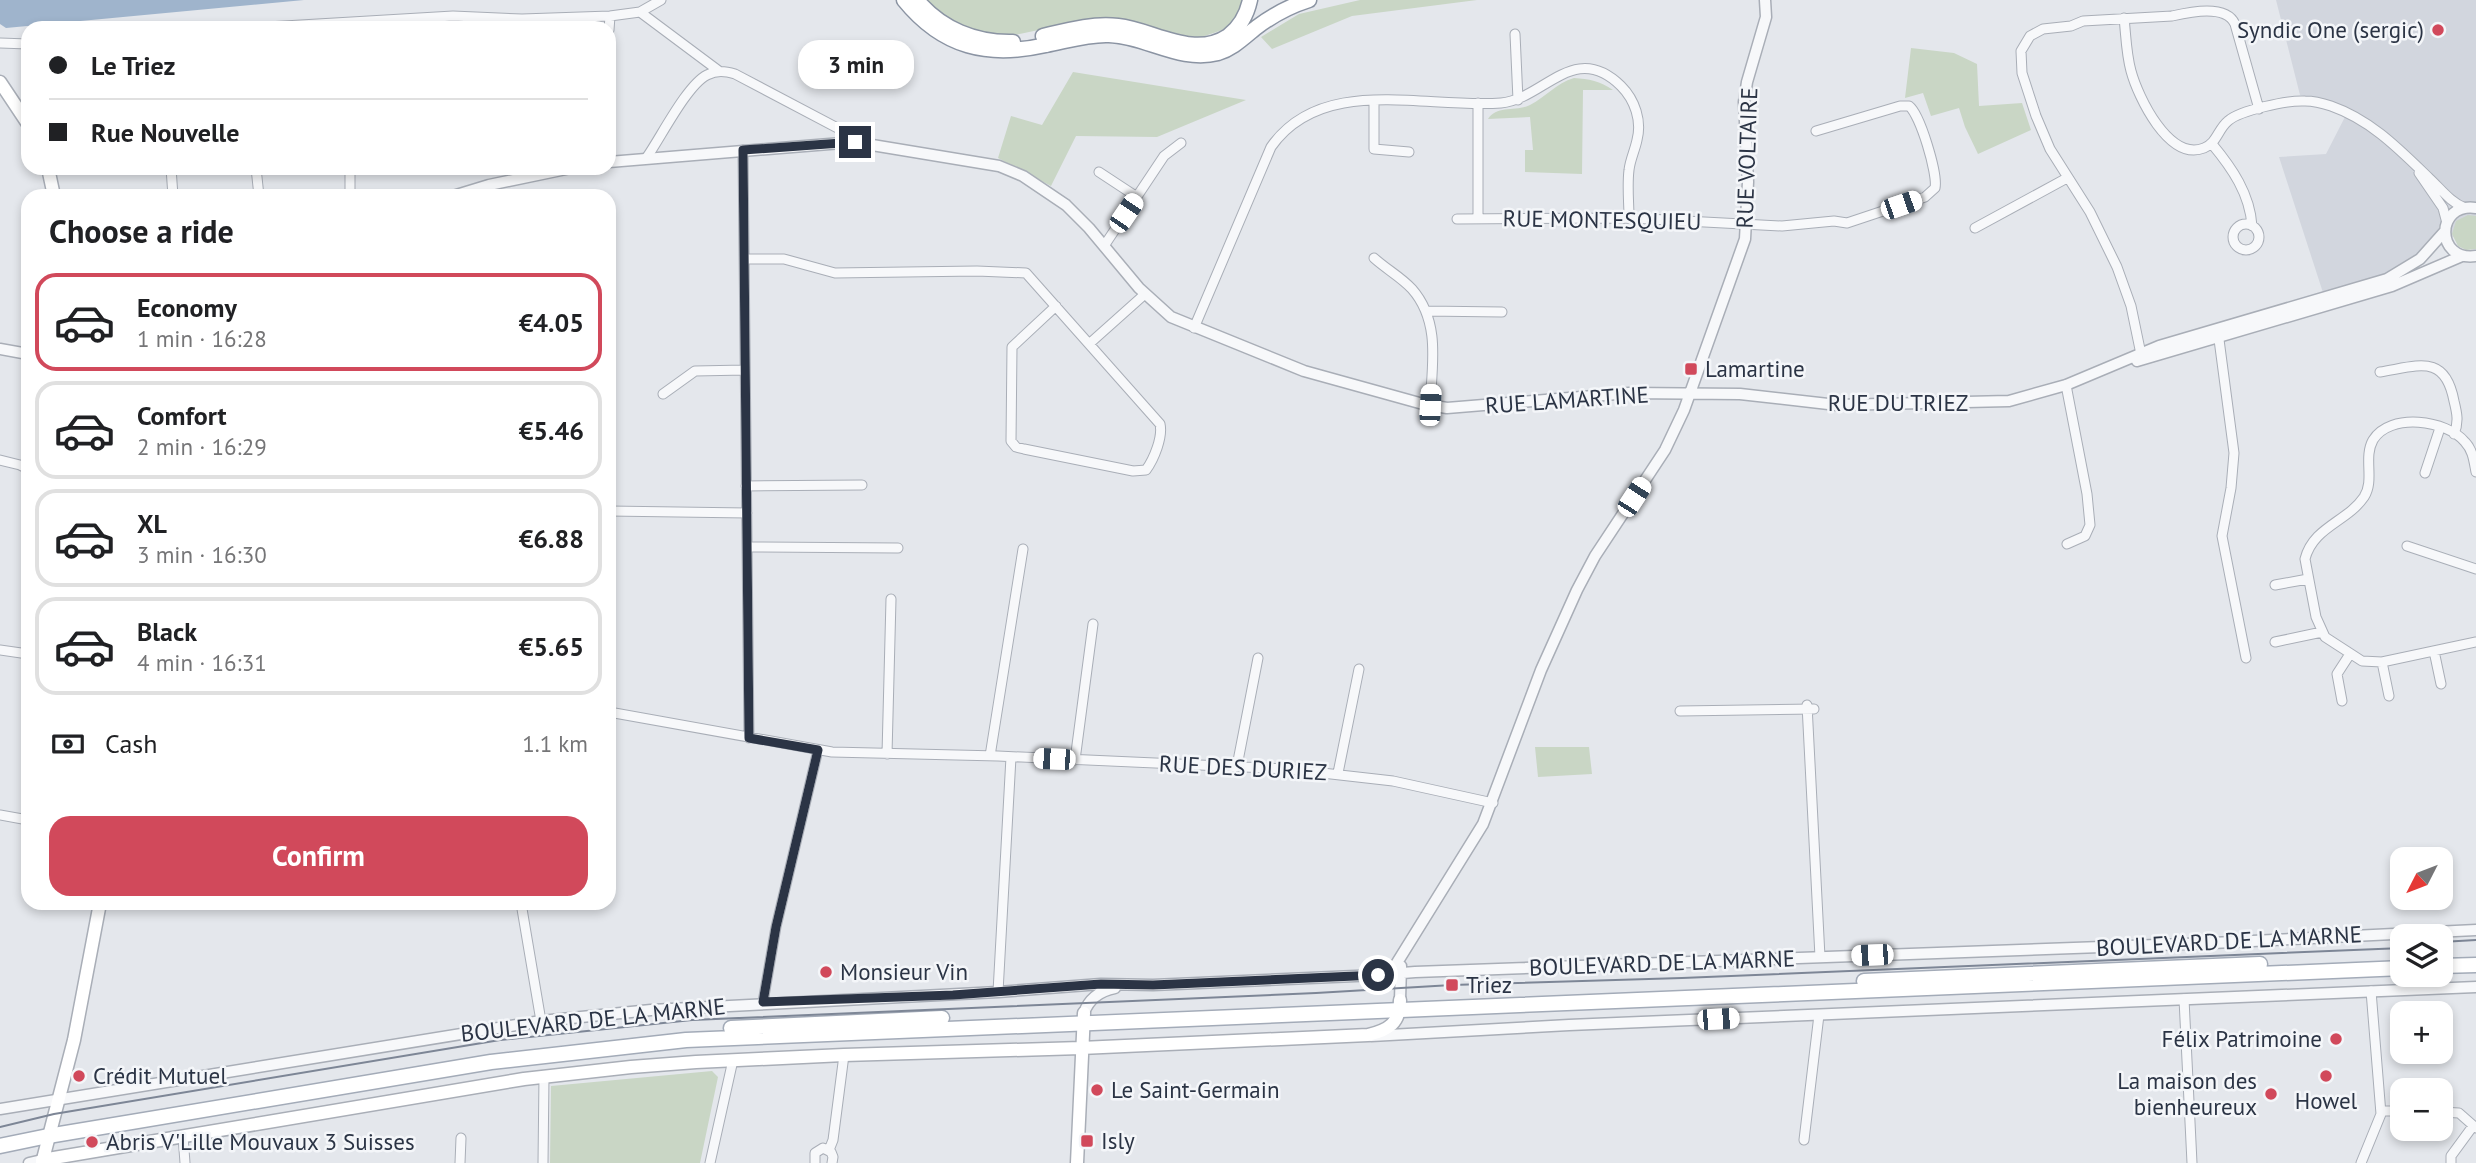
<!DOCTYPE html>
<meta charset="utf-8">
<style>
body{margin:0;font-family:"PT Sans",sans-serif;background:#f2f2f2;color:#202124;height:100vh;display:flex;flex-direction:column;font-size:26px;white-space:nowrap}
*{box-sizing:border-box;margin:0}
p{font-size:23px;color:#757577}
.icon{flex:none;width:38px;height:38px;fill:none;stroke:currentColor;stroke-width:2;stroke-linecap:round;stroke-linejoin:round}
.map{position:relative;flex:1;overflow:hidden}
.panel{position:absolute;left:21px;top:189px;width:595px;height:721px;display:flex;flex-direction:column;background:#fff;border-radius:21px;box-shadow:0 4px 10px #0003}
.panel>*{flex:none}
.top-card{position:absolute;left:21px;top:21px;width:595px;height:154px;border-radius:21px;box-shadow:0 4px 10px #0003;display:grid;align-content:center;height:154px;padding:0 28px;background:#fff}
.needle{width:46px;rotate:228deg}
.fabs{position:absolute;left:2390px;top:847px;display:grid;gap:14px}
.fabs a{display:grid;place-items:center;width:63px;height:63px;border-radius:14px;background:#fff;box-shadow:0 4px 10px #0003;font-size:35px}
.end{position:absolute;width:32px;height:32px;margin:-16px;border:9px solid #2b3445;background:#fff;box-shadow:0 0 0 4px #fff}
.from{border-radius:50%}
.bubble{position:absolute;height:49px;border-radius:21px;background:#fff;box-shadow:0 4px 10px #0003;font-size:23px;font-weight:800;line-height:49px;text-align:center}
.car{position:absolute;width:21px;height:42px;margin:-21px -10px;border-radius:9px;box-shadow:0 0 5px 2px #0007;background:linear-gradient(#fff 24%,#345 0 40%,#fff 0 76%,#345 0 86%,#fff 0)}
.top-card b{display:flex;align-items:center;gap:24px;height:66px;font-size:26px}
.top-card b+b{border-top:2px solid #e0e0e0}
.top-card i{width:18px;height:18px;background:#202124}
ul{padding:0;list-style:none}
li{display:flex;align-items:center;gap:21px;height:98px;margin:0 14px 10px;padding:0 14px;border:4px solid #e0e0e0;border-radius:21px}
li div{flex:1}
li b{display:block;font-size:26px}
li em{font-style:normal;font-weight:800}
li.active{border-color:#d1495b}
li>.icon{width:63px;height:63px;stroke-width:1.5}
h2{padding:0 28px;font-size:32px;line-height:84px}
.pay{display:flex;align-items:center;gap:18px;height:77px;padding:0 28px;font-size:26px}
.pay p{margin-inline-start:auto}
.cta{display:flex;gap:14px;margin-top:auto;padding:14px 28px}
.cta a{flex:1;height:80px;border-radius:21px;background:#d1495b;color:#fff;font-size:28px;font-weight:800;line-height:80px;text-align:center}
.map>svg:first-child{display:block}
.built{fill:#d2d6de}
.green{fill:#c9d6c5}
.water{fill:#9fb4cc}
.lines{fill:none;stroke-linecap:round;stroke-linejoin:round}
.minor-casing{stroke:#a9aeb7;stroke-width:11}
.tertiary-casing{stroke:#a9aeb7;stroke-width:13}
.secondary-casing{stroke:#a9aeb7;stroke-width:15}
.primary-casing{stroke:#a3abb8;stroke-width:17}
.trunk-casing{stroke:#8b94a3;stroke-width:17}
.minor{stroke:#f7f8fa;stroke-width:9}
.tertiary{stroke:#f7f8fa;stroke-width:10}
.secondary{stroke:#fff;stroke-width:12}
.primary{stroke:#fff;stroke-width:14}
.trunk{stroke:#fff;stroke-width:14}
.tram{stroke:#7d8696;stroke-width:2}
.route{stroke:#2b3445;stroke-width:9}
.poi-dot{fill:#d1495b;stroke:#f4f6f9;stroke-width:2.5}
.labels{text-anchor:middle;stroke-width:5;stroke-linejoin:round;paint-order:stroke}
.poi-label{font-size:23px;fill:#2b3445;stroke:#f4f6f9;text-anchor:start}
.street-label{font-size:23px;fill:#2b3445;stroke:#f4f6f9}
</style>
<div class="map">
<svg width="2476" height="1163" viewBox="0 0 2476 1163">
<rect width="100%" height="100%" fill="#e4e7ec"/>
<path class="built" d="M2276 0H2476V242L2468 228 2328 308 2279 157 2326 154 2347 113 2326 101 2300 95Z"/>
<path class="green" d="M925 0H1244L1239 13 1225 29 1199 38 1067 24 1010 36 984 34 966 29 950 21Z
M1360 0H1477L1352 16 1272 49 1261 37 1299 14Z
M1911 48 1954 53 1977 64 1979 106 2022 103 2031 130 1978 154 1965 127 1959 108 1931 116 1923 93 1905 98Z
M1073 72 1246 100 1157 137 1076 136 1051 186 998 158 1011 116 1042 125Z
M1574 78C1589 79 1600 81 1613 90H1583L1582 174 1525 172V150H1533L1530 117 1488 119C1497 105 1516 112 1530 105 1546 97 1556 83 1574 78Z
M2468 215 2476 216V249L2466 250 2458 246 2452 234 2456 221Z
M1535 747H1589L1592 774 1538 777Z
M712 1071 718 1077 700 1163H550L551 1086Z"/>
<path class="water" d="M0 0H304L6 28 0 24Z"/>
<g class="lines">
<defs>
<path id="minor" d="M640 12 719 71
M2124 18C2126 35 2126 53 2131 71 2138 97 2169 162 2204 148 2217 143 2218 129 2228 121 2240 110 2289 100 2305 101 2314 101 2322 103 2331 106 2371 120 2399 149 2429 178 2441 189 2450 202 2465 208
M251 28 453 16 522 19 610 16 640 12 661 0
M609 30 610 16
M1515 34 1518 100
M0 43 28 44
M1374 101V149L1409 152
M1478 103V218
M2212 144C2232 168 2250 194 2252 226
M743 150 749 738
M647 157C661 137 687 85 707 75 717 70 725 71 735 74L864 142
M171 168 173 196
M256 168 259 196
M1099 172 1137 197
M2419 173 2443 208 2447 223
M350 196V168
M1457 219 1629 218 1782 226 1834 221 1847 223 1925 197 1935 188C1938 174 1920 114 1909 106H1900L1816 131
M2233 237a13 13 0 1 1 26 0a13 13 0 1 1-26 0Z
M1975 228 2067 178
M1104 246 1164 156 1181 143
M1374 258C1386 269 1401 277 1412 289 1441 322 1432 366 1430 405
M744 259H784L835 273 977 271 1026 273 1160 424C1163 437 1154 459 1146 470L1133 471 1024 449 1016 447 1011 441 1012 347 1056 306
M1426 311 1502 312
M1194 328 1271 147C1322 74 1425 109 1501 103 1544 99 1574 40 1621 86 1635 100 1642 121 1637 140 1635 150 1630 160 1629 170 1627 186 1629 203 1629 218
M2218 332 2234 453 2231 488 2222 536 2246 658
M1089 344 1145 294
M2142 359 2131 306 2117 267 2090 212 2050 149 2036 116 2022 73 2021 51 2030 36 2043 29 2071 26 2083 21 2172 16C2190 12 2226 4 2235 24L2259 109
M2380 372C2418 366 2445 353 2454 401 2457 413 2459 422 2454 434
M2066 385 2087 494 2090 525 2085 536 2067 544
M663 394 695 371 745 370
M0 460 20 465 28 469
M2476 472C2474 462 2473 450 2465 442 2447 420 2390 412 2373 440 2363 458 2375 480 2364 497 2347 522 2313 527 2305 559L2316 617 2325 637 2362 661 2382 662 2476 642
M2425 473 2440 428
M746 486 862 485
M609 511 747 513
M2407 546 2476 569
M747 547 898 548
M2275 585 2308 579
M2275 642 2322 632
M0 650 28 654
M2434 651 2441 684
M2382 662 2389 696
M2342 701 2337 674 2350 654
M1807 705 1820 957
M1680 711 1814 709
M609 712 832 752 998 756 1287 769 1393 781 1493 803
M887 754 891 599
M990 756 1023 549
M1075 760 1093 624
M1237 766 1258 658
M1338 773 1359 669
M0 815 28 820
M521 903 541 1021
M998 992 1011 757
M2184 999 2192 1163
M763 1002 776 927 818 750
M2381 1111H2403
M2441 1112 2459 1113 2476 1128
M183 1136 185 1163
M1804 1140 1819 1015
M829 1150 833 1140 844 1055
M460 1163 461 1138
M543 1163 544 1076
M710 1163 733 1060
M815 1163V1153L823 1148 831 1152 833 1157 832 1163
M2361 1163 2381 1114 2371 991
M2451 1163V1156L2473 1126"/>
<path id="tertiary" d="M609 162 854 142 999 166 1023 176 1066 205 1089 228 1139 288 1171 317 1304 371 1423 404 1447 408 1629 393 1740 394 1837 405 2009 401 2066 385 2159 346 2387 279 2420 259 2445 231
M453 196 489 185 571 168
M2476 208C2435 202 2435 262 2476 256
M0 349 28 354
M2137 361 2392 286 2462 256
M1390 974 1483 824 1541 670 1577 590 1595 556 1665 450 1684 410 1745 239 1748 182 1744 102 1747 82 1766 17 1765 0
M1400 1000 1401 966
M1084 1013C1089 998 1100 991 1115 988
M1371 1036 1569 1025 2476 987
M0 1109 541 1021 651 1010 998 992 1101 984 1153 985 1378 975 1415 972 2212 943 2476 930
M29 1163 42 1160"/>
<path id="secondary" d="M0 82 28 124
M48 168 54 196
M42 1160 524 1079 631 1067 696 1062 844 1055 1081 1048 1368 1035C1389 1030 1400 1023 1400 1000
M42 1163 74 1040 100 903
M1077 1163 1084 1013"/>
<path id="primary" d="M2441 966 2476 965
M1864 981 2260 964
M731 1028 942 1018
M0 1146 48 1136 491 1062 686 1040 2403 968"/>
<path id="trunk" d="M904 0C943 48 988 58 1046 45 1067 41 1088 34 1109 35 1146 36 1180 63 1218 53 1234 48 1244 37 1257 27 1273 15 1290 6 1309 0
M917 0C941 29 976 43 1013 42
M1043 36C1068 30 1093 23 1118 26 1154 30 1193 59 1228 36 1240 27 1247 14 1250 0"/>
</defs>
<use href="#minor" class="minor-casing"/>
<use href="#tertiary" class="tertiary-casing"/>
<use href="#secondary" class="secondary-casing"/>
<use href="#primary" class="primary-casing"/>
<use href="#trunk" class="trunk-casing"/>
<use href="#minor" class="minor"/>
<use href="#tertiary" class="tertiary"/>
<use href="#secondary" class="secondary"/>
<use href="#primary" class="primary"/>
<use href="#trunk" class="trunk"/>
<path class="tram" d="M2441 942 2476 940
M0 1127 54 1114 500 1040 692 1020 1316 993 1452 985 1682 978 2403 948"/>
</g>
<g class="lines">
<path class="route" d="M855 142 743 150 749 738 818 750 776 927 763 1002 953 995 1101 984 1153 985 1378 975"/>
</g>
<g class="poi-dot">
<circle cx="2438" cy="30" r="7"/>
<rect x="1684" y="362" width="14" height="14" rx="3.5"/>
<circle cx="826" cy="972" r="7"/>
<rect x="1445" y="978" width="14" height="14" rx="3.5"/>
<circle cx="2336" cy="1039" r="7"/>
<circle cx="79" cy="1076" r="7"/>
<circle cx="2326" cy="1076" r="7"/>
<circle cx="1097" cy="1090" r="7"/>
<circle cx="2271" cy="1094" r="7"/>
<rect x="1080" y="1134" width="14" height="14" rx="3.5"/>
<circle cx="92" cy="1142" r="7"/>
</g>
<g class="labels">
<g class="poi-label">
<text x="2424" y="38" text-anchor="end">Syndic One (sergic)</text>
<text x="1705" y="377">Lamartine</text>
<text x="840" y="980">Monsieur Vin</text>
<text x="1466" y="993">Triez</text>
<text x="2322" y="1047" text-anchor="end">Félix Patrimoine</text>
<text x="93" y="1084">Crédit Mutuel</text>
<text x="2257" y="1089" text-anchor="end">La maison des<tspan x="2257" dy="26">bienheureux</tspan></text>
<text x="1111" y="1098">Le Saint-Germain</text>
<text x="2326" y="1109" text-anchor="middle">Howel</text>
<text x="1101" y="1149">Isly</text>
<text x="106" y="1150">Abris V'Lille Mouvaux 3 Suisses</text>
</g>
<g class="street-label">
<text transform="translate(1747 158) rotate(-88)" y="8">RUE VOLTAIRE</text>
<text transform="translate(1602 220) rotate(1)" y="8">RUE MONTESQUIEU</text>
<text transform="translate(1567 400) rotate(-4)" y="8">RUE LAMARTINE</text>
<text x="1898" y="411">RUE DU TRIEZ</text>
<text transform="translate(1243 768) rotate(3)" y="8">RUE DES DURIEZ</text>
<text transform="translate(2229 941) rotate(-3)" y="8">BOULEVARD DE LA MARNE</text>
<text transform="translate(1662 963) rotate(-2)" y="8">BOULEVARD DE LA MARNE</text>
<text transform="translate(593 1020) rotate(-6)" y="8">BOULEVARD DE LA MARNE</text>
</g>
</g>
</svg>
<div class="fabs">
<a><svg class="needle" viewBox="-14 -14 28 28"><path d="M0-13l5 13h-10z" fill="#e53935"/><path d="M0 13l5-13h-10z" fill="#757577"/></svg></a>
<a><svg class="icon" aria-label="layers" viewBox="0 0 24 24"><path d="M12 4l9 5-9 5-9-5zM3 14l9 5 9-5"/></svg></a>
<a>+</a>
<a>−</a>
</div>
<i class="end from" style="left:1378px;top:975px"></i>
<i class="end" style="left:855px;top:142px"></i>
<div class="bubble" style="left:798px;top:40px;width:116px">3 min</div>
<i class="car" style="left:1901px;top:205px;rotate:71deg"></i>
<i class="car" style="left:1126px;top:213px;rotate:34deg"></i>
<i class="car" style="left:1430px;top:405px;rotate:3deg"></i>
<i class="car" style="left:1634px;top:497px;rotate:33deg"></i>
<i class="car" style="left:1054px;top:759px;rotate:272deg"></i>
<i class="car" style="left:1872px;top:955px;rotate:268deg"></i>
<i class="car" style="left:1718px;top:1019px;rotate:87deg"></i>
<div class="top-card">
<b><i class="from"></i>Le Triez</b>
<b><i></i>Rue Nouvelle</b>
</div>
<section class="panel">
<h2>Choose a ride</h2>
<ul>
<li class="active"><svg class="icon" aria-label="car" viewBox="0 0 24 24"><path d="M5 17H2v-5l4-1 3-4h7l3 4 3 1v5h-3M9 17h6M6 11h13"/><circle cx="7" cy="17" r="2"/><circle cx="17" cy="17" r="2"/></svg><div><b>Economy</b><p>1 min · 16:28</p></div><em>€4.05</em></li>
<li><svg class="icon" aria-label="car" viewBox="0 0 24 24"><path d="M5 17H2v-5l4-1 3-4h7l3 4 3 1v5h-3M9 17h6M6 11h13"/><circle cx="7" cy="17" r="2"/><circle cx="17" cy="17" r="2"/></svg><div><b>Comfort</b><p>2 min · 16:29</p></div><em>€5.46</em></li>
<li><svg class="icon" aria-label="car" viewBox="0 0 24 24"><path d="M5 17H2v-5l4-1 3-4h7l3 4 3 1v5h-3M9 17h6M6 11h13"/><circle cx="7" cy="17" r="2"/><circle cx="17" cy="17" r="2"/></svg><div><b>XL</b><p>3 min · 16:30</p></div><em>€6.88</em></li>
<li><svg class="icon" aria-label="car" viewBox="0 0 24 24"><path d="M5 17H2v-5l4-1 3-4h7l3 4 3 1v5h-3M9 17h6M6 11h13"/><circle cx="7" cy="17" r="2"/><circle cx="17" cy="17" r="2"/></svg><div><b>Black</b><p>4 min · 16:31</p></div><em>€5.65</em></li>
</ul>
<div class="pay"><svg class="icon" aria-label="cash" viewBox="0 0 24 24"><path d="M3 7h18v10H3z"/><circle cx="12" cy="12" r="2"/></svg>Cash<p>1.1 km</p></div>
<div class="cta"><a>Confirm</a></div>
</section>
</div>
